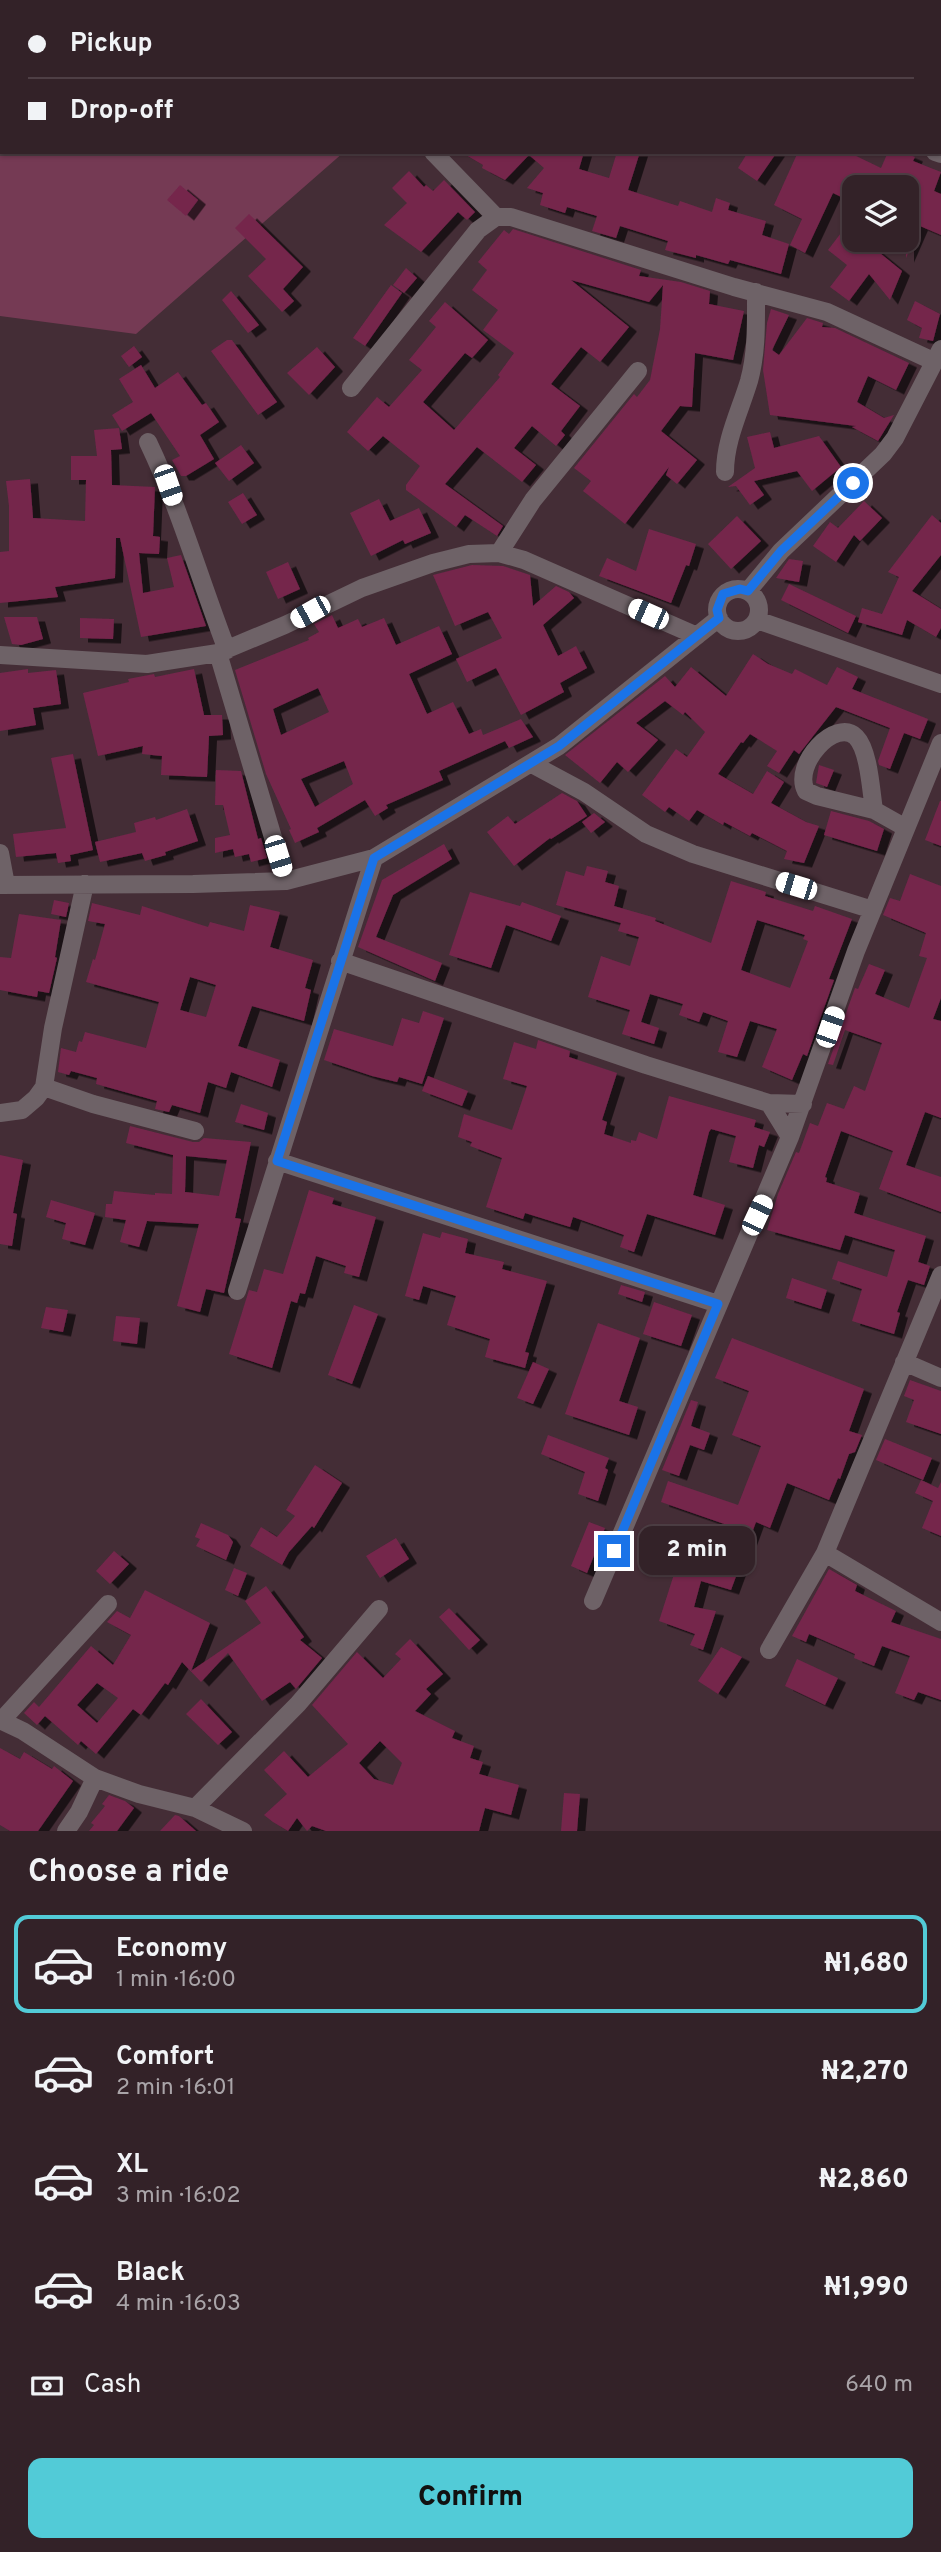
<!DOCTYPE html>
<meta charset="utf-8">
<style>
body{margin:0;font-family:Overpass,sans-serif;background:#3e2f34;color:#f1f3f6;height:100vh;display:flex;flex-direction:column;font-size:26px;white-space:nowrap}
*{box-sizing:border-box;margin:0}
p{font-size:23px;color:#a9a4a8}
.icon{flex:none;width:38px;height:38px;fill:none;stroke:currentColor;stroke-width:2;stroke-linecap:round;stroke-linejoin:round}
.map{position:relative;height:1831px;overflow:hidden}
.drawer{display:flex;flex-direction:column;background:#332228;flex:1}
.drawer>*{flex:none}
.hud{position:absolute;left:0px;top:0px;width:942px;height:154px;box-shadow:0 2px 5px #0004,0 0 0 2px #4e3f45;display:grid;align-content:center;height:154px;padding:0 28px;background:#332228}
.buttons{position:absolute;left:842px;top:175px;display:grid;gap:14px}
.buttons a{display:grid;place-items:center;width:77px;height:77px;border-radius:14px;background:#332228;box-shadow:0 2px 5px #0004,0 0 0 2px #4e3f45;font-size:35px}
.end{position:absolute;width:32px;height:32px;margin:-16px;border:9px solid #1a73e8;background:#fff;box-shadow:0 0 0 4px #fff}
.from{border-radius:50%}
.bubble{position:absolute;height:49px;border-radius:14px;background:#332228;box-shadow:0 2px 5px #0004,0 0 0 2px #4e3f45;font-size:23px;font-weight:800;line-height:49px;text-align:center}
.car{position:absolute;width:21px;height:42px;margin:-21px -10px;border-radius:9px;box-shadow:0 0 5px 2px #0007;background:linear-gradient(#fff 24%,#345 0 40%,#fff 0 76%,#345 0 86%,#fff 0)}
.hud b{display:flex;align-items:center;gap:24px;height:66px;font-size:26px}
.hud b+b{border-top:2px solid #4e3f45}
.hud i{width:18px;height:18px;background:#f1f3f6}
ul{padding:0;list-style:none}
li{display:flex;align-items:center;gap:21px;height:98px;margin:0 14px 10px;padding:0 14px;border:4px solid transparent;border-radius:14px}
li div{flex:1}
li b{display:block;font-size:26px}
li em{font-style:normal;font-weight:800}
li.on{border-color:#52cbd7}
li>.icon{width:63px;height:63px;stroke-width:1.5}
h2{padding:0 28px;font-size:32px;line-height:84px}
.pay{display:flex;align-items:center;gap:18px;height:77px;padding:0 28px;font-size:26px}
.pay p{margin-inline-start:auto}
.action{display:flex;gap:14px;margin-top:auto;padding:14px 28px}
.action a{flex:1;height:80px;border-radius:14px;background:#52cbd7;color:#111;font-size:28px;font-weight:800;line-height:80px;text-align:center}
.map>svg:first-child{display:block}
.green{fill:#753a54}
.building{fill:#75254c;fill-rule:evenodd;filter:url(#shadow)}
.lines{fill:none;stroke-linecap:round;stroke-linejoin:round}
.minor{stroke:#6e6267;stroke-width:18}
.route{stroke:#1a73e8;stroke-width:9}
</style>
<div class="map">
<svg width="941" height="1831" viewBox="0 0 941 1831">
<defs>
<filter id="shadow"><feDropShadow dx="8" dy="4.5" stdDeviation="0" flood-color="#0009"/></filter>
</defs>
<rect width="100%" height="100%" fill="#442d36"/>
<path class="green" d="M0 0H432L2 2V152H344L136 334 0 316Z"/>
<path class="building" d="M461 152H584L579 169 609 178 617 152H640L628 190 678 206 680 201 712 212 716 198 730 203 728 210 766 221 762 235 789 244 781 274 730 260 728 264 696 255V258L665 250 668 241 620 226 616 238 592 231 597 216 567 207 565 213 540 205 543 193 527 188 544 168 529 155 505 180 482 168 483 165Z
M748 152H777L757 181 738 168Z
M798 152H848L881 168 888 152H903L915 157 913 161 941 172 934 191 941 194V235L920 226 906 258V187H854V203L833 193 805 253 790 245 802 219 774 205Z
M409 171 424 187 426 185 433 191 444 180 475 212 467 220 458 212 421 252 384 225 407 203 392 188Z
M180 185 198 200 186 216 167 200Z
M249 214 303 267 283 289 294 301 282 312 248 276 266 259 235 228Z
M854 216V240H864L902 271 890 300 869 274 849 301 830 287 847 265 828 250Z
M513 229 641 270 639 276 681 282 710 291 709 304 744 311 733 360 695 353 692 407 680 406 661 431 697 460 677 484 666 475 669 467 625 524 583 491 591 481 574 468 634 394 637 397 650 380 660 329 663 285 649 302 571 280 629 327 600 362 581 347 551 384 580 406 561 431 565 435 556 446 532 426 514 448 536 465 522 482 477 447 445 484 503 526 497 536 465 515 456 527 406 490V485L420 466 383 436 368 451 347 432 377 397 389 407 422 370 409 360 436 327 429 321 445 302 488 340 472 358 465 353 423 402 454 430 500 377 498 375 514 353 483 330 498 310 472 290 487 270 478 262 504 230 509 234Z
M406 268 417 278 404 293 393 285Z
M391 285 402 293 365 346 353 338Z
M231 291 259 325 248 333 222 300Z
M915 301 940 314 933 341 919 338 922 328 907 320Z
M771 309 789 315 772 350 779 355 807 318 823 323 822 327 835 328 909 363 896 390 868 376 857 402 884 418 894 415 878 441 852 427 856 426 770 415 763 370 767 323Z
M227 340H232L277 402 258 415 211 351Z
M134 346 142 357 129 367 121 356Z
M317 347 335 367 309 395 287 373Z
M141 365 155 388 178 372 202 405 206 403 219 422 200 435 214 459 186 476H181L172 460 180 456 151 413 122 431 112 415 133 402 119 379Z
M119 428 122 449 111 450 112 485 155 487 153 536 160 537 159 554 139 553 143 593 174 587 167 558 181 555 206 626 141 637 120 538H116L115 578 55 587 58 597 0 603V552L9 551V506L6 481 30 479 33 518 85 521 86 480H71V456H97L94 430Z
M770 432 774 448 819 436 841 467 812 491 797 471 754 481 764 495 750 505 736 486 728 487 755 468 747 437Z
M241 445 254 463 229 481 215 463Z
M243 493 257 515 242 524 228 502Z
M379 499 390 521 419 508 431 533 405 544 403 540 371 556 350 513Z
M864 501 882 518 860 541 854 535 836 562 813 546 830 522 838 528Z
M932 515 941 523V555L912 591 941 609V628L936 637 907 620 902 635 858 622 862 608 882 614 899 577 888 572Z
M737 516 761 541 731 569 708 544Z
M649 529 696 544 689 566 686 565 671 603 599 576 607 558 636 571Z
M789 559 803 561 799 582 776 578Z
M288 562 300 589 278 599 266 572Z
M472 565 503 566 530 575 533 606 556 586 569 592 574 598 543 625 558 656 576 646 587 668 560 683 564 692 521 715 496 668 467 682 456 659 502 638 488 612 455 626 433 575Z
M789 584 856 616 848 633 781 600Z
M332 615 338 628 358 619 362 627 384 618 396 645 439 626 452 654 409 674 427 714 453 702 469 734 481 729 483 735 521 719 533 737 509 748 505 741 439 771 443 780 386 805 388 808 375 816 365 800 317 828 319 832 295 843 289 830 291 829 266 774 235 670 309 640 308 638 319 632 314 624ZM318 688 329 712 281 735 273 709ZM344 761 353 784 315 807 301 779Z
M4 617H37L43 639 21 645 12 644Z
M80 618 114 619 113 639 80 638Z
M753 654 768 664 792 674 795 669 827 685 837 667 858 677 852 689 928 719 920 739 904 733 890 769 879 765 878 761 890 728 836 707 799 754 794 750 779 773 767 766 777 751 750 734 743 743 741 742 718 774 753 794 767 771 784 782 771 803 806 822 819 826 804 863 784 859 787 851 752 833 750 836 724 822 723 825 697 810 689 821 669 807 665 812 642 795 676 749 687 757 705 732 685 712 683 715 665 701 636 723 658 740 628 772 617 762 600 783 565 755 665 676 675 687 691 667 726 696Z
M28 669V673L56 670 61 704 33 708 36 725 0 731V673Z
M194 669 204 715H222L223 735 209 736 207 777 161 775 162 756 142 754 143 746 98 756 83 693 129 682 128 679 154 674 155 677Z
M73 754 93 850 70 855 71 861 58 863 56 853 16 857 13 834 66 828 51 758Z
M819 765 834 770 827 787 816 783Z
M216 770 241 771 258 839 261 838 267 858 251 862 249 854 235 857 233 849 215 853V838L230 835 223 805H215Z
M562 793 577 801 587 816 551 839 550 838 514 866 487 832 508 816 515 824Z
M940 801H941V846L925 840Z
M187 809 198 841 165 852 166 855 145 861 142 853 100 862 95 842 136 832 134 823 155 817 156 820Z
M831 811 869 821 884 829 877 851 824 835Z
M594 813 605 822 591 833 582 822Z
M444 844 452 859 393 895 376 937 442 963 435 981 358 947 382 880Z
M587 866 608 871 605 882 619 886 614 906 656 918 655 921 711 943 731 881 766 892 765 896 813 911 815 906 852 919 829 979 834 980 807 1056 803 1054 792 1080 762 1067 777 1029 750 1021 737 1057 718 1052 728 1021 703 1012 699 1022 679 1015 683 1004 650 994 641 1022 659 1028 654 1044 622 1034 630 1010 588 997 601 956 630 966 639 937 618 931 621 923 556 905 566 871 584 876ZM757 920 805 935 803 939 808 941 790 988 741 970Z
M910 874 941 886V998L933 1019 941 1021V1118L925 1112 906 1165 941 1177V1212L879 1189 893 1151 841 1131 825 1177 827 1178 826 1182 860 1193 854 1213 926 1236 918 1262 930 1266 924 1285 908 1280 897 1312 900 1313 894 1334 852 1321 862 1289 832 1279 838 1261 887 1277 895 1250 845 1235 840 1250 767 1230 778 1194 796 1152 799 1153 810 1123 818 1126 827 1103 844 1109 854 1086 865 1091 882 1043 845 1030 833 1065 828 1064 855 988 858 989 869 964 885 970 875 994 909 1008 927 958 919 956 926 933 883 915 890 898 900 901Z
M470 892 520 906 522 902 561 916 551 941 506 925 491 968 449 955Z
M54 900 69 903 66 917 51 914Z
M92 903 140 915 142 906 208 927 210 922 244 931 250 905 280 912 270 947 313 960 305 988 311 990 304 1021 252 1006 238 1046 280 1060 272 1087 231 1072 226 1088 208 1082 200 1113 172 1105 169 1112 155 1109 157 1101 96 1084 97 1078 71 1071 69 1075 58 1072 61 1048 76 1052 79 1041 82 1042 85 1032 146 1048 159 1002 86 982 93 959 95 960 105 924 88 921ZM190 977 216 985 206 1017 180 1010Z
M19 914 61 920 55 957 57 958 49 993 38 991 37 997 0 990V957L11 958Z
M423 1011 444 1018 422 1084 399 1077 397 1082 372 1076 324 1060 334 1029 393 1046 402 1018 419 1023Z
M538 1040 570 1051 569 1057 617 1073 602 1120 607 1122 604 1134 631 1143V1140L636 1141 639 1132 657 1139 669 1096 756 1120 754 1127 770 1132 764 1147 759 1145 753 1168 729 1162 736 1136 711 1129 709 1132 693 1195 725 1205 715 1235 647 1214 634 1252 620 1247 624 1235 573 1217 570 1227 525 1213 523 1219 486 1207 502 1158 470 1146 472 1142 458 1137 464 1114 512 1130 527 1086 503 1079 514 1042 536 1049Z
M428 1076 468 1091 462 1106 422 1091Z
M241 1104 268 1113 264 1130 235 1122Z
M130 1126 193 1142H199L204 1138 251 1142 235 1218 241 1219 224 1293 206 1289 200 1312 177 1306 199 1224 147 1221 139 1247 120 1242 126 1220 105 1217 106 1204H112L114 1191 155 1195V1193L172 1194 173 1155 126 1143ZM186 1156 227 1160 219 1196 185 1192Z
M0 1155 23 1160 13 1213 17 1214 12 1246 0 1244Z
M309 1190 334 1198 332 1204 376 1217 359 1277 344 1273 346 1266 316 1256 305 1294 300 1293 297 1303 291 1301 272 1368 229 1354 249 1290 257 1292 264 1269 283 1274Z
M51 1200 95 1213 85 1245 62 1239 66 1223 46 1217Z
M442 1232 468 1239 465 1253 504 1262 502 1269 547 1281 525 1352 529 1353 525 1368 485 1357 490 1339 447 1325 456 1296 423 1286 419 1300 405 1296 423 1233 440 1238Z
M792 1278 827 1290 821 1309 786 1298Z
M621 1285 645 1292 642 1302 618 1294Z
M654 1302 692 1315 681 1346 643 1334Z
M354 1305 378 1314 352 1384 328 1375Z
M46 1307 68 1310 63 1332 41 1328Z
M116 1316 140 1318 137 1344 113 1341Z
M598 1323 640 1338 619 1401 638 1407 629 1435 565 1414Z
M732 1338 864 1389 849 1431 862 1435 855 1452 849 1454 840 1479 838 1478 829 1500 787 1483 770 1528 756 1522 731 1590 701 1581 694 1607 716 1611 703 1650 690 1645 695 1634 659 1621 676 1568 641 1555 651 1528 720 1554 730 1526 661 1502 668 1481 738 1505 761 1446 732 1435 749 1391 715 1378Z
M533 1362 549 1369 533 1404 517 1398Z
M910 1380 941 1391V1434L906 1422 914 1400 904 1396Z
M691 1400 698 1402 691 1426 710 1433 704 1450 690 1445 679 1476 662 1470Z
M548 1435 609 1458 605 1468 608 1470 598 1501 578 1494 585 1472 541 1454Z
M885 1439 932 1458 923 1480 876 1460Z
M315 1465 342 1483 314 1528 312 1526 289 1552 282 1565 250 1546 261 1527 277 1537 295 1516 286 1510Z
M921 1480 938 1488 941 1482V1536L922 1528 933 1501 915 1493Z
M589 1522 605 1528 587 1573 571 1566Z
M201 1523 228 1535 233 1542 226 1560 196 1546 200 1539 195 1537Z
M396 1538 409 1559 380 1578 366 1556Z
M114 1551 129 1564 110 1584 96 1571Z
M234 1568 247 1573 238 1596 225 1590Z
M829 1569 857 1585 855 1591 896 1611 891 1622 941 1639V1700L918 1692 914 1700 895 1693 910 1656 882 1646 874 1666 854 1658 855 1654 809 1634 806 1642 792 1636Z
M266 1586 304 1637 300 1640 322 1658 296 1689 290 1682 262 1701 228 1653 201 1682 182 1662 168 1685 165 1683 141 1715 133 1709 96 1754 81 1741 78 1745 45 1716 37 1725 24 1713 34 1702 39 1707 91 1646 113 1665 131 1635 107 1622 117 1611 130 1618 145 1590 210 1623 191 1671 261 1623 245 1601ZM97 1683 118 1698 97 1723 77 1705Z
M449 1608 480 1640 469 1650 439 1617Z
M410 1639 443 1674 426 1689 431 1694 415 1711 455 1731 452 1738 474 1746 470 1758 483 1762 479 1774 519 1785 511 1815 485 1808 479 1831H326L312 1826 307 1831 297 1818 288 1831 273 1822 264 1815 287 1794 264 1770 284 1751 308 1777 348 1744 312 1705 357 1652 383 1678 401 1659 395 1654ZM380 1741 402 1763 393 1785 374 1779 359 1763Z
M721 1647 742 1657 718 1694 698 1681Z
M797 1659 838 1678 825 1705 785 1686Z
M201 1699 232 1732 218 1745 186 1714Z
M0 1748 20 1759 24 1752 52 1769 54 1766 73 1781 38 1831H10L0 1825Z
M564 1793 580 1794 577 1831H561Z
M109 1795 125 1801 134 1808 117 1831H89L94 1825 91 1823 105 1806 102 1804Z
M175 1815 179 1816 196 1831H160Z"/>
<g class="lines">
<path class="minor" d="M624 0 626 2
M767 2 768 0
M433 152 496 217
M935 152 941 154
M351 388 478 230 496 217H511L734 287 827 312 933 361
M148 442C180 509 200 580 227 650
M725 472C725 440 740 411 749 381 757 352 756 322 756 292
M499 553 533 500 638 371
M717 610a21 21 0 1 1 42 0a21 21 0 1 1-42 0Z
M748 591 781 551 883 454 895 438 941 349
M757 620 941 684
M218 653 286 881
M0 655 147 664 218 653 285 625 362 588 433 563 469 554 499 553 524 560 697 636
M532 764 584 792 646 834 693 854 873 910
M874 810C871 791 869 750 856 737 836 717 792 764 806 791L817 796 874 810 906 828
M0 853 6 885
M0 885 193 884 286 881 374 858 559 746 719 618
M340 961 646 1065 769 1103 803 1104
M44 1087 93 1104 195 1131
M769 1103 790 1137
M0 1113 22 1110 36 1098 44 1087 53 1028 85 884
M277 1161 718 1304
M237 1291 374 858
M904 1362 941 1378
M825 1553 941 1275
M593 1601 790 1137 856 951 941 743
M769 1650 825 1553 941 1622
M0 1720 23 1731 95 1778 139 1794 195 1808 243 1831
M2 1720 108 1604
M195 1808 298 1704 379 1609
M66 1831 79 1812 95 1778"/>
</g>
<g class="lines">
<path class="route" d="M614 1551 718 1304 277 1161 374 858 559 746 719 618 717 610 723 594 740 589 748 591 781 551 853 483"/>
</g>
</svg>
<div class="buttons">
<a><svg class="icon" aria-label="layers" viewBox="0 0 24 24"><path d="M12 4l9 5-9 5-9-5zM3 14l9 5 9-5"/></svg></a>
</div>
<i class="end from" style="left:853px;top:483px"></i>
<i class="end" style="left:614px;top:1551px"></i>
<div class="bubble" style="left:639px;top:1526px;width:116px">2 min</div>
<i class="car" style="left:168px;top:485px;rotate:161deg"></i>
<i class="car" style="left:310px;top:612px;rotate:241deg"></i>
<i class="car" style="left:648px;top:614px;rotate:294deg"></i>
<i class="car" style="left:278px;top:856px;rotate:163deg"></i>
<i class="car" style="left:796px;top:886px;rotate:287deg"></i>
<i class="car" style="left:830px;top:1027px;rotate:19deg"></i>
<i class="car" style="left:757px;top:1215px;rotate:25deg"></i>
<div class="hud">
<b><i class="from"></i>Pickup</b>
<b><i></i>Drop-off</b>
</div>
</div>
<section class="drawer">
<h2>Choose a ride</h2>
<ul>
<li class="on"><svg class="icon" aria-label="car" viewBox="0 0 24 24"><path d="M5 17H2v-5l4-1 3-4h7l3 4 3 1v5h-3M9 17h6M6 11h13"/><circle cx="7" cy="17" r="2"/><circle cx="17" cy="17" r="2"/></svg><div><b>Economy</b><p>1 min · 16:00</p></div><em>₦1,680</em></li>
<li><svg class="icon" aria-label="car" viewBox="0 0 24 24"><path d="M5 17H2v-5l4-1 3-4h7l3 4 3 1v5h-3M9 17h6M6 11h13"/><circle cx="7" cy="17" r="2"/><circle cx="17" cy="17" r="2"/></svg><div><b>Comfort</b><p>2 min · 16:01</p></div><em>₦2,270</em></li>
<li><svg class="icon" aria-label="car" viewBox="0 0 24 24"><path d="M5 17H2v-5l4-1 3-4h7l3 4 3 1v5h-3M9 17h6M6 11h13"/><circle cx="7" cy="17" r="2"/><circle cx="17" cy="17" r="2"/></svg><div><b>XL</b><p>3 min · 16:02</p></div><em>₦2,860</em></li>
<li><svg class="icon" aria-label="car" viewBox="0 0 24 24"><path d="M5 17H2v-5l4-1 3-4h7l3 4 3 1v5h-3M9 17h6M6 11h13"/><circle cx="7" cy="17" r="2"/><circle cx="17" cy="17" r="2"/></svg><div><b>Black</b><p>4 min · 16:03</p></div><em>₦1,990</em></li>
</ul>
<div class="pay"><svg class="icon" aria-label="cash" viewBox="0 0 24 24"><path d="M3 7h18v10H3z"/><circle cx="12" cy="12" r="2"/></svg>Cash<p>640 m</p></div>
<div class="action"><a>Confirm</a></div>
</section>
